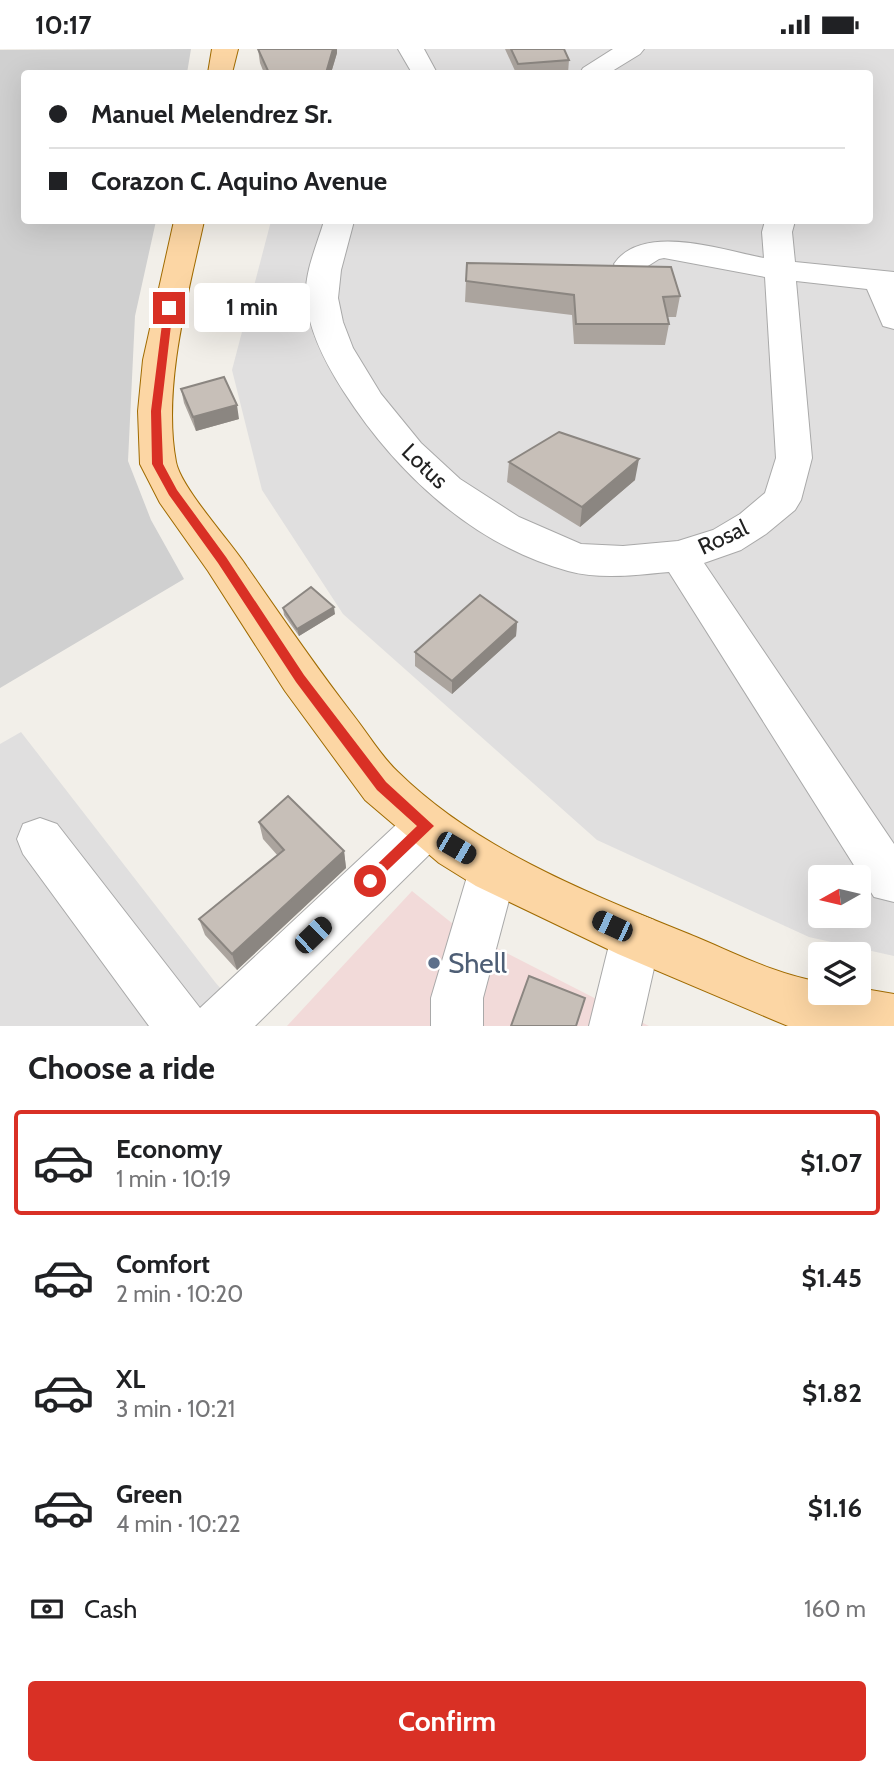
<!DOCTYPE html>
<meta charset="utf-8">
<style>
body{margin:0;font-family:Cabin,sans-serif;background:#f6f6f6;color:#202124;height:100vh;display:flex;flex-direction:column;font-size:26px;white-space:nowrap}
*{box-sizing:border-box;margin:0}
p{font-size:23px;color:#757577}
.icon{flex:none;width:38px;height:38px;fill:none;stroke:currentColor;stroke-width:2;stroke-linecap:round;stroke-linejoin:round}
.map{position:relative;height:977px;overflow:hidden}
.sheet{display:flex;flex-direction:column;background:#fff;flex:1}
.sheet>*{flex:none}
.guide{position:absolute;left:21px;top:21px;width:852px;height:154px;border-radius:7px;box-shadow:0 7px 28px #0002;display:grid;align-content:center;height:154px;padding:0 28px;background:#fff}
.needle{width:46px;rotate:262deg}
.buttons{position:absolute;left:808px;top:816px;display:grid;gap:14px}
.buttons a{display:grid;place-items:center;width:63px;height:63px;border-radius:7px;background:#fff;box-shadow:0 7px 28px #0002;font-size:35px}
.end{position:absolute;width:32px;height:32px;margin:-16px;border:9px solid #d93025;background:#fff;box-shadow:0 0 0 4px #fff}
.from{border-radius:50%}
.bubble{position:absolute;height:49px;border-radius:7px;background:#fff;box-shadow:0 7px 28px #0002;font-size:23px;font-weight:700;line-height:49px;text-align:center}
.car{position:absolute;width:21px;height:42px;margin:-21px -10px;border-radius:9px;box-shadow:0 0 5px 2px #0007;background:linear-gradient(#222 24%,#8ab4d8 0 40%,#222 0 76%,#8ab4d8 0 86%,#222 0)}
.guide b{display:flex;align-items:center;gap:24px;height:66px;font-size:26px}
.guide b+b{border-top:2px solid #e0e0e0}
.guide i{width:18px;height:18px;background:#202124}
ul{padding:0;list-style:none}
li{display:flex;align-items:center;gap:21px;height:105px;margin:0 14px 10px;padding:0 14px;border:4px solid transparent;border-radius:7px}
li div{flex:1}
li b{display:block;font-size:26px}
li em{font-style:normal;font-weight:700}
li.active{border-color:#d93025}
li>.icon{width:63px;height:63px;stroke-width:1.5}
h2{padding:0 28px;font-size:32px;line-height:84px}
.pay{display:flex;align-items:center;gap:18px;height:77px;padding:0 28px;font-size:26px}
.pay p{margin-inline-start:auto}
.action{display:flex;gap:14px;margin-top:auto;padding:14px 28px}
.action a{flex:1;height:80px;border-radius:7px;background:#d93025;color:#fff;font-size:28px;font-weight:700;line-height:80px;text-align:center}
.status{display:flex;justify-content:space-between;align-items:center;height:49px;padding:0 35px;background:#fff;direction:ltr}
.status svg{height:19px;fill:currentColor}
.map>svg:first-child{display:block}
.residential{fill:#e0dfdf;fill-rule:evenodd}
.commercial{fill:#f2dad9}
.religious{fill:#d0d0d0}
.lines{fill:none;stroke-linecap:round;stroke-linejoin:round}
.minor-casing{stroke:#a9a9a9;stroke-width:2}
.major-casing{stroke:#a06b00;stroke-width:2}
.minor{fill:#fff;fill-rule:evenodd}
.major{fill:#fcd6a4;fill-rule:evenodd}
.wall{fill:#aba49e}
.shaded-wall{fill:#8b8681}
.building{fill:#c7bfb8;stroke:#8b8681;stroke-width:2}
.route{fill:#d93025}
.service-dot{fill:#5c6f8a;stroke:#fff;stroke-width:2.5}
.labels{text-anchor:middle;stroke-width:5;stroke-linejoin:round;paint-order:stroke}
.street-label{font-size:23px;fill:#222;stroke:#fff}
.near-service-label{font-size:28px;fill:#4e5e75;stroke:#fff;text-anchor:start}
</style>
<div class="status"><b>10:17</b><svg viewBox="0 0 49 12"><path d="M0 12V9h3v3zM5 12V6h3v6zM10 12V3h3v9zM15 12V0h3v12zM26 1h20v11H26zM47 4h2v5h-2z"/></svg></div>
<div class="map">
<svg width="894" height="977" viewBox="0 0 894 977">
<rect width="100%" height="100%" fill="#f2efe9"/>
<path class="residential" d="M302 0H894V907L809 888 597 791 343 565 262 441 232 321 271 172H870V24H304ZM821 828H859V866H821Z
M21 683 215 933 253 977H0V695Z"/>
<path class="commercial" d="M412 842 458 879 649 977H287Z"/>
<path class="religious" d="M191 0 187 24H24V172H156L135 267 128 412 151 471 184 530 0 639V1Z"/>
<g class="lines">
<defs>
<path id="minor" d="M398 0H424L437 24H412Z
M613 0H644L640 5 609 24H580L583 19Z
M324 172H354L341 221 338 249 343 273 353 299 381 345 421 394 460 430 519 468 581 495 623 497 678 492 713 481 740 465 765 444 776 409 765 228 664 209 659 210 640 222 629 224 618 222 614 215C642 173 722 201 764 209L762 183 765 172H795L792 183 795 213 894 223V280L883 277 867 240 796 232 812 409 801 451 795 461 766 485 741 501 704 514 894 795V853L874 848 669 523C635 526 601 531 568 522 473 496 396 424 344 343 326 315 309 283 306 250 304 224 317 196 324 172Z
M427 756 443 762 450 777 443 792 255 977H149L23 805 17 790 23 775 40 769 57 775 200 959 411 762Z
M493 799 510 805 517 821 483 949V977H431V949L469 821 476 805Z
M636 864 654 871 661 888 641 977H589L611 888 618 871Z"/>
<path id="major" d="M212 0H238L232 24H208Z
M174 172H204C188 245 162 339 176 413 181 439 231 493 247 518 283 570 318 621 357 671 370 688 382 708 398 723 478 802 593 846 696 888 737 905 777 926 821 933V943H859V939L894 945V977H788L776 972 618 905 476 837 439 814 365 751 285 642 208 522 160 454 140 415 138 362 143 311Z"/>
</defs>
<use href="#minor" class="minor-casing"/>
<use href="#major" class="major-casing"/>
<use href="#minor" class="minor"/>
<use href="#major" class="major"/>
</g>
<path class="wall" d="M258 0H337V4L331 24H264L260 14Z
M505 0H564L569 11 568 24H516Z
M466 232 680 247 676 268H667L669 275 665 296 574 295 572 266 465 253Z
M181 340 239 370 196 382 184 354Z
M509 413 635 431 580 478 507 433Z
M283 559 335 565 299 587 284 566Z
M517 573 516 587 452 645 415 617V603Z
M259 773 344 802 346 819 237 921 205 886 199 870 278 807 263 790Z"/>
<path class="shaded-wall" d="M333 0H337V4L331 24H326Z
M237 356 239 370 196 382 193 368Z
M639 410 635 431 580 478 582 458Z
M334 558 335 565 299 587 297 580Z
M517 573 516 587 452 645V632Z
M344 802 346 819 237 921 232 905Z"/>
<path class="building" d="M258 0H333L326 24H269Z
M511 0H564L569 11 518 15Z
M467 214 671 218 680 247 663 248 669 275H576L574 246 466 232Z
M224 328 237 356 193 368 181 340Z
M559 383 639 410 582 458 509 413Z
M311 538 334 558 297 580 283 559Z
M480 546 517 573 452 632 415 603Z
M288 747 344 802 232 905 199 870 284 801 259 773Z
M529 927 585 949 576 977H511Z"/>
<path class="route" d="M169 256 173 259 161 362 163 415 177 441 226 508 304 626 386 733 434 777 370 838 365 836V827L417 777 377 741 296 633 218 514 169 446 152 415 151 362 164 259Z"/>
<circle class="service-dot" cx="434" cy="914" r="7"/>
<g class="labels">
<g class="street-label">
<text transform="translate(425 417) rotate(44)" y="8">Lotus</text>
<text transform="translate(723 488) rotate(-25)" y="8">Rosal</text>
</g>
<g class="near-service-label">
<text x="448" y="924">Shell</text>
</g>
</g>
</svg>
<div class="buttons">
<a><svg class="needle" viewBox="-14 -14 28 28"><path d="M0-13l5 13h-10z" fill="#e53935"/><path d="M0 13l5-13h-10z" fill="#757577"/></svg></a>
<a><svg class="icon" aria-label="layers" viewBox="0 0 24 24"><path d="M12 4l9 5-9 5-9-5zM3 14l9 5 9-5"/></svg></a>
</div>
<i class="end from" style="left:370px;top:832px"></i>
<i class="end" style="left:169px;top:259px"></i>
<div class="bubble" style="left:194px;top:234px;width:116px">1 min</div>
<i class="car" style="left:456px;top:799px;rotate:120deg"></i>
<i class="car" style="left:612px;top:877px;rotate:295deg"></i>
<i class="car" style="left:313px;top:886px;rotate:46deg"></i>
<div class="guide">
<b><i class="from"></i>Manuel Melendrez Sr.</b>
<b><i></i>Corazon C. Aquino Avenue</b>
</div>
</div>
<section class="sheet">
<h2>Choose a ride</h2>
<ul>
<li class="active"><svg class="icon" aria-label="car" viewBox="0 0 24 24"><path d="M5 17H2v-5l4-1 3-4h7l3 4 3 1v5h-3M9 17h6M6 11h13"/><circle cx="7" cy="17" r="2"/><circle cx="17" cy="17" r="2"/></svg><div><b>Economy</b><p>1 min · 10:19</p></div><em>$1.07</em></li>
<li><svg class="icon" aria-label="car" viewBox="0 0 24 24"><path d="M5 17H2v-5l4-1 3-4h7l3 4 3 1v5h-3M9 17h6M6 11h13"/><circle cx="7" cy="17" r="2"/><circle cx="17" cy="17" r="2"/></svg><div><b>Comfort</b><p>2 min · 10:20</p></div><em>$1.45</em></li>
<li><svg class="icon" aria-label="car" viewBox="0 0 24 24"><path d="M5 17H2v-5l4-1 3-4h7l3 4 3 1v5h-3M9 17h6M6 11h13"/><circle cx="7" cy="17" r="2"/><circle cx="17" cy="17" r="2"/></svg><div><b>XL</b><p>3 min · 10:21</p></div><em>$1.82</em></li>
<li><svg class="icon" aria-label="car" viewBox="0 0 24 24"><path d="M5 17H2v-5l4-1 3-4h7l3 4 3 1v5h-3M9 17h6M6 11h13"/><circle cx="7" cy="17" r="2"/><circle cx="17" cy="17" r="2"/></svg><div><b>Green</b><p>4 min · 10:22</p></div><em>$1.16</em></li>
</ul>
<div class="pay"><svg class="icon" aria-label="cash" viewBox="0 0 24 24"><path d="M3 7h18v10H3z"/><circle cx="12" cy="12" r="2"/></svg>Cash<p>160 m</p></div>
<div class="action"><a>Confirm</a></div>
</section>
